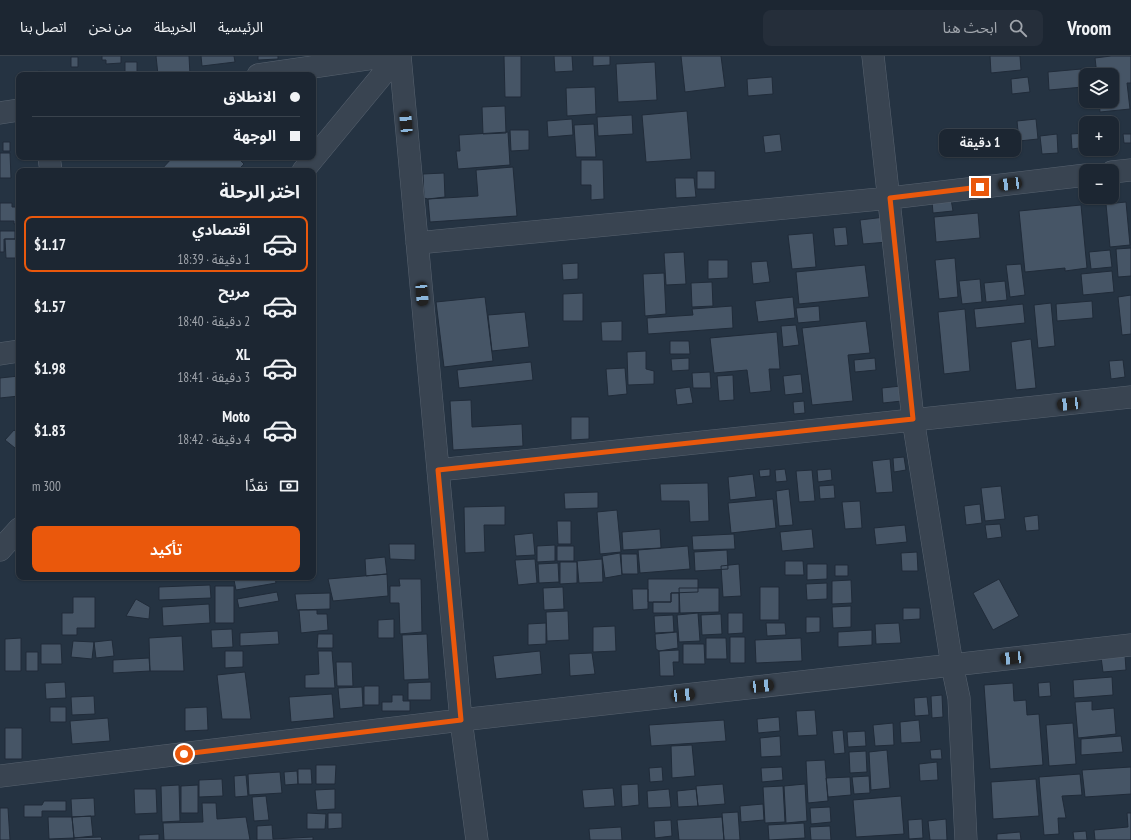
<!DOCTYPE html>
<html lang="ar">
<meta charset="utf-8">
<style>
body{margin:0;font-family:"PT Sans Narrow","Noto Sans Arabic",sans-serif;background:#252e3a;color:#f1f3f6;direction:rtl;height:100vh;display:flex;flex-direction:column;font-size:15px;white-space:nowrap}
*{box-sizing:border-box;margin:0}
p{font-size:13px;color:#a0a5ac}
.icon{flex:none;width:22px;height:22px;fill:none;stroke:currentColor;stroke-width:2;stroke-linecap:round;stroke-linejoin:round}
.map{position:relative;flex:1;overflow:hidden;direction:ltr}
.panel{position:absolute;left:16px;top:112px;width:300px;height:412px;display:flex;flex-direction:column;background:#1c2632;border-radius:8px;box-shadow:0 1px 3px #0004,0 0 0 1px #3a434d;direction:rtl}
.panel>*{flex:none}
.banner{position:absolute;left:16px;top:16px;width:300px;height:88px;border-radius:8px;box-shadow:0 1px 3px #0004,0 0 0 1px #3a434d;direction:rtl;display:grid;align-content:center;height:88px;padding:0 16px;background:#1c2632}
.fabs{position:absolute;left:1079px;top:12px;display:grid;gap:8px}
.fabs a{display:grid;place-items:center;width:40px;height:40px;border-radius:8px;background:#1c2632;box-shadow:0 1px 3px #0004,0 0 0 1px #3a434d;font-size:20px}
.end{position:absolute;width:18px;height:18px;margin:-9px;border:5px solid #ea580c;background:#fff;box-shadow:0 0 0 2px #fff}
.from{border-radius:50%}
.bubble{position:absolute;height:28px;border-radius:8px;background:#1c2632;box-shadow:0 1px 3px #0004,0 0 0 1px #3a434d;font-size:13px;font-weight:600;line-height:28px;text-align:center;direction:rtl}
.car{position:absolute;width:12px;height:24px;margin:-12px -6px;border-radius:5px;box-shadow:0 0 3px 1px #0007;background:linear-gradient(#222 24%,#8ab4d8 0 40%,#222 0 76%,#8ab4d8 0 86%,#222 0)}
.banner b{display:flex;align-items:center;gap:14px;height:38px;font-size:15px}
.banner b+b{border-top:1px solid #3a434d}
.banner i{width:10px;height:10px;background:#f1f3f6}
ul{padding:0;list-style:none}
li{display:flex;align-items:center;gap:12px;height:56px;margin:0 8px 6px;padding:0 8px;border:2px solid transparent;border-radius:8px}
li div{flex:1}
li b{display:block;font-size:15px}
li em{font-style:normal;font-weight:600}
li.selected{border-color:#ea580c}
li>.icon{width:36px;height:36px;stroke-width:1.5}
h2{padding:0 16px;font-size:18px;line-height:48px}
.pay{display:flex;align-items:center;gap:10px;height:44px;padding:0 16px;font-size:15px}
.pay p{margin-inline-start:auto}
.primary-button{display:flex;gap:8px;margin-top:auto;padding:8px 16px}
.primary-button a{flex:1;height:46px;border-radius:8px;background:#ea580c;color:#fff;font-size:16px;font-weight:600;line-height:46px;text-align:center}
header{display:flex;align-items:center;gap:24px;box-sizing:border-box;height:56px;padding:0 20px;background:#1c2632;border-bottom:1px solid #3a434d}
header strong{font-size:19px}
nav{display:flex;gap:22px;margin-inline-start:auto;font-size:14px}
.search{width:280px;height:36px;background:#252e3a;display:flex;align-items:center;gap:10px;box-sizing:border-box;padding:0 14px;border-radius:8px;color:#a0a5ac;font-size:15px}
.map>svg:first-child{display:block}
.building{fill:#465566;stroke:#202b39}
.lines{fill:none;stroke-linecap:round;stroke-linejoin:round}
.street-casing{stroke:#57626f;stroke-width:23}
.street{stroke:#394451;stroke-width:22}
.route{stroke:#ea580c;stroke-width:5}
</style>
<header>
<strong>Vroom</strong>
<div class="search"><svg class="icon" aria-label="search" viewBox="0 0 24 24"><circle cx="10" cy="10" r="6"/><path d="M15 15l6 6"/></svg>ابحث هنا</div>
<nav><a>الرئيسية</a><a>الخريطة</a><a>من نحن</a><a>اتصل بنا</a></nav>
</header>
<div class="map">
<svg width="1131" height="784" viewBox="0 0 1131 784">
<rect width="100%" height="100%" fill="#253342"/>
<path class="building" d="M102 0H121V7L106 8V4H102Z
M156 0H189L190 19H158Z
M201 0H234L235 6 202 10Z
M258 0H278V3L258 4Z
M504 0H521V41H505Z
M554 0H572L573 15 555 16Z
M593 0H610V9L593 10Z
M681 0H721L725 31 685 36Z
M990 0H1020L1021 14 991 17Z
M1111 0H1131V27H1127L1130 53 1100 56 1099 45H1112V19H1097L1095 2Z
M71 1H78V11H71Z
M125 6H137V19H125Z
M655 6 657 44 618 46 616 8Z
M1081 13 1083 31 1049 34 1048 16Z
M38 15 54 16V19H38Z
M772 21 773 38 748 40 747 23Z
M1028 21 1030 36 1012 38 1011 23Z
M595 31 596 58 567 60 566 32Z
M505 50 506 77 483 78 482 51Z
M687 55 691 103 646 106 642 59Z
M632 59 633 78 598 80 597 61Z
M572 63 573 79 548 81 547 65Z
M1036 63 1038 83 1019 85 1017 65Z
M594 68 596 101H576L574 69Z
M510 74H529V94L511 95Z
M508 76 510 109 458 113 456 95H460L459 79Z
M1086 77V91L1072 93 1071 78Z
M780 78 782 95 765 97 763 80Z
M1057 78 1058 97 1042 98 1040 80Z
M1123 78H1131V87H1124Z
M3 86H10V95H3Z
M0 97H10L11 122H0Z
M173 101H237L244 108 237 115H160Z
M581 104H603L604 143 591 144V129H581Z
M513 111 517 160 430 166 428 143 478 140 476 114Z
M697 115H715V133H697Z
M444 117 445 141 428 143 424 142 423 118Z
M675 122H694L696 141 676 142Z
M951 143 953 155 933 157 932 145Z
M1126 146 1130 189 1110 191 1106 148Z
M0 147H12V151H19V167L14 168V165H0Z
M1081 149 1087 212 1065 215V212L1025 216 1019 155Z
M978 157 980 182 936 186 934 161Z
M885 161 888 186 863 188 860 164Z
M846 171 848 189 835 190 833 172Z
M0 175H15V183H4V196H0Z
M813 177 816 211 792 213 788 179Z
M5 183H19V202H6Z
M1131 192V220L1118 221 1116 193Z
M1110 194 1112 211 1091 213 1089 196Z
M684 196 686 228 666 229 664 197Z
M955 202 958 241 939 243 935 204Z
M708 204H728V222L708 223Z
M767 205 770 226 753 228 751 206Z
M578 207V223L563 224 562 208Z
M1021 208 1025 239 1010 241 1006 209Z
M865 209 869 241 799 248 796 216Z
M1112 215 1114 236 1083 239 1081 218Z
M664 217 666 258 645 260 643 218Z
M980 223 982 246 962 248 959 225Z
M1005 225 1007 244 986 246 984 227Z
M712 226 713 250 692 251 691 227Z
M583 237V265H563V238Z
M1131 239V278L1122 279 1118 241Z
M485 241 493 305 444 311 436 246Z
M793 241 795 262 758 266 755 245Z
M17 245H19V269H16Z
M1092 245 1093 262 1057 265 1056 248Z
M1051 247 1055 290 1038 292 1034 249Z
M1023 248 1025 267 976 272 974 253Z
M732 250 733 272 648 278 647 262 693 259 692 253Z
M819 250 820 265 798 267 796 252Z
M965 253 970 315 944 318 938 256Z
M525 256 529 291 492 295 488 259Z
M622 265V285H602L601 266Z
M866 265 870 297 848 299 853 345 812 349 802 272Z
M796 269 799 289 783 291 781 270Z
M777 276 780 313H769L771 335 750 337 747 314 714 317 710 282Z
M1031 283 1036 332 1016 334 1011 286Z
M670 285H689L690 298H670Z
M646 295V313L654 315V328L628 329 627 296Z
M689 302V314L672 315 671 303Z
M875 302 876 314 855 316 854 304Z
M1123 304 1125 321 1111 323 1109 305Z
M531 306 533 324 459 332 457 314Z
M625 312 627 338 608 340 606 313Z
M710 316 711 332H693L692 317Z
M801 318 803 337 785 339 783 320Z
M733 319 734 344 719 345 717 320Z
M19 320V340L0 342V322Z
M901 330 902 345 883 347 882 332Z
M690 331 693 347 677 349 675 333Z
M471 344 472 371 522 368 523 390 453 394 450 345Z
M804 345 805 357 794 358 793 346Z
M571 361H589V383L571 384Z
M14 374 19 378V387L15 392 5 384Z
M904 401 906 414 894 416 893 402Z
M890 403 893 436 876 437 872 405Z
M770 413V420L760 421 759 414Z
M785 413 787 425 776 426 775 414Z
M831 413 832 424 818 426 817 414Z
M812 414 815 445 799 446 796 415Z
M753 418 756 441 730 444 728 421Z
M708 427 709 465 690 466 689 445H661L660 428Z
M834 429 835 442 820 443 819 430Z
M1001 430 1005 463 985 465 981 432Z
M789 433 793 469 779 470 776 435Z
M598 436V452L565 453 564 437Z
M773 443 776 472 731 477 728 447Z
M860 445 862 472 845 473 842 446Z
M980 448 982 467 966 469 964 450Z
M505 450V469H484L485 496 465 497 464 451Z
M617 454 621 496 600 498 597 456Z
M1038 459 1039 474 1026 475 1024 461Z
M557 465H571V488H558Z
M1000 468 1002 481 987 483 985 469Z
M905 469 907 486 876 489 874 472Z
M660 473 661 492 623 494 622 476Z
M812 473 814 492 782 495 780 476Z
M533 477 535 499 516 500 514 479Z
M734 478 735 493 693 494 692 480Z
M389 488H415V504L390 503Z
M555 489V505L537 506V490Z
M557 490H574V505H557Z
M688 490 690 513 640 517 638 494Z
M727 494 728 513 695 515 694 496Z
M917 496 918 515H902L901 497Z
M620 497 622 519 605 522 602 500Z
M621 498H637L638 518H622Z
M385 501 387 518 366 520 365 503Z
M535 503 537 527 518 529 515 504Z
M602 503 603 526 579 527 577 505Z
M785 505H803L804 519H785Z
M560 506H577V527L560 528Z
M558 507 559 526 539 527 538 508Z
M739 508 741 540 723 541 721 510Z
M807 508H827V523L807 524Z
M835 509H848V520H835Z
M387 518 388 540 333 545 328 523Z
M251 521H275L276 527 236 534 234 524Z
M399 523H421L422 576 400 578 399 547H390V530H400Z
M648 523H698V536L671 537V546H648Z
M999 523 1019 560 993 574 973 537Z
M851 524 852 547 832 548V525Z
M827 527V543L807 544 806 528Z
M210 529 211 542 159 544V531Z
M215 530H234V567H215Z
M563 531 564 553 544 554 543 532Z
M760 531H779V564H760Z
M679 532H719V556L680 557Z
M632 533H648V553L633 554Z
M277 536 279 545 239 552 237 543Z
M330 537V553L297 554 295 538Z
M671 537H679V557H653V546H671Z
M73 541H95V572H77V579H62V557H73Z
M136 543 150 551 149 563 126 560Z
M209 548 210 567 163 570 162 551Z
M851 550V571L833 572 832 551Z
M903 552H920V563L903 564Z
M299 554H317V558H327L328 574 301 577Z
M568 555 569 584 547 585 546 556Z
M698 557 700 585 679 586 677 559Z
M728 557H743V577L728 578Z
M721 558 722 578 702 579 701 559Z
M673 559 674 576 655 577 654 560Z
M806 561H820V576L806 577Z
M394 563V582H378V564Z
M546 567V588L528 589V568Z
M766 567H785L786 579 767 580Z
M899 567 901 587 876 588 875 568Z
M615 570 616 595 593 596V571Z
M232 573 233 591 212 592 211 574Z
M872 574V589L838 591V576Z
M278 575 279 588 240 590V577Z
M677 576 678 592 659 595 656 593 655 578Z
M318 578H333V592H317Z
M427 578 429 623 404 624 402 579Z
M182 580 184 615H150L149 582Z
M730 581H745V607H730Z
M21 582V615H5V583Z
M706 582H726L727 603H706Z
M801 582 802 605 756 607 755 584Z
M112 584 114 600 96 602 94 586Z
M73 585 94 586 92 603 71 601Z
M41 588H61L62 608H41Z
M683 588H704L705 608H683Z
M679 594V606H673L674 620H660L659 595Z
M225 595H243V611L225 612Z
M318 595H332L335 632H305V619L319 618Z
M540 595 542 618 496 623 493 600Z
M26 596H38V615H26Z
M592 597 595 618 570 620 569 598Z
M1125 599 1126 614 1103 616 1101 601Z
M149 602 150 615 113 617V604Z
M336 606H352L353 630H337Z
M245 616 251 663H222L217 619Z
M1112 621 1113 639 1074 642 1073 624Z
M65 626 66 642 46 643 45 627Z
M431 626V644H408V627Z
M1050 626 1051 640 1039 641 1038 627Z
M1013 627 1014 645 1026 644 1027 659 1039 658 1043 709 990 713 984 629Z
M364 630H379V649H364Z
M362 631 363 651 340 653 338 632Z
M332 638 334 662 291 666 289 641Z
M392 639H403V645H410V655H382V646H392Z
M942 639 943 661 932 662 931 640Z
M94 640 95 658 72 659 71 641Z
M927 641 929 659 915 660 914 642Z
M1092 645V654L1114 652 1116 678 1078 682 1075 646Z
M50 651H66V666H50Z
M207 651 208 674 185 675V652Z
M815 654 817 679 798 680 796 655Z
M779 661 780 675 758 677 757 663Z
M108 662 110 685 72 688 70 665Z
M724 664 726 685 651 690 649 669Z
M919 664 921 686 901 687 900 666Z
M893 667 894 689 875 690 873 669Z
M1073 667 1076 708 1049 710 1046 669Z
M5 672H22V703H5Z
M843 674 845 697 834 698 832 675Z
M865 675 866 690 848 691 847 676Z
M780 680 781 700 761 701 760 682Z
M1121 680 1123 696 1081 699V683Z
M692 689 695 720 672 722 671 690Z
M941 693 942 703H931L930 694Z
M887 694 890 732 871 734 869 696Z
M866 695 867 716 850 717 849 696Z
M825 704 828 745 808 747 806 705Z
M937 706 938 724 920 725 919 708Z
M316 709H336L335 728H316Z
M662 711 663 725 650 726 649 712Z
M782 711 783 724 762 726 761 712Z
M1131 711V738L1085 741 1082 714Z
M298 713H311L312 728H298Z
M297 715 298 728 285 729 284 716Z
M280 716 282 737 249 739 248 718Z
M1080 718 1082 739 1062 740 1066 762H1058L1059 778 1044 779 1039 721Z
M246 719 248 740 235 741 234 720Z
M869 720 870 737 854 738 852 721Z
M850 721 851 739 828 741 826 722Z
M222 723 223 740 199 741V724Z
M1036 723 1039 760 993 763 991 726Z
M638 728 639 749 622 751 621 729Z
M723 728 725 748 698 750 696 730Z
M805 728 807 765 786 767 784 730Z
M179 729 180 765 162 766 161 730Z
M198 729V757H181V730Z
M783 730 785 766 765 767 763 731Z
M613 732 615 750 584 752 582 734Z
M134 733H156L157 757 135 758Z
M335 733V753L317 754 315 734Z
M669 733 671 751 648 752 647 735Z
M696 733 698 750 678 751 677 735Z
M266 740 269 764 254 765 252 741Z
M901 740 904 778 856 781 853 744Z
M94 742 95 760 72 761 71 743Z
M44 745H66V755H42V761H24V749H42Z
M202 747H216L217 763 246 761 250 784H164L163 767 203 766Z
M763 748 764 764 741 766 740 750Z
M830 751 831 766 811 768 810 752Z
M0 752H8L10 784H0Z
M738 756 740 784H724L722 757Z
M307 757 326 758 325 773H307Z
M328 757H342V772L328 773Z
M1127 757H1131V784H1095L1094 774 1128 771Z
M91 760 93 780 74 782 72 761Z
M48 761H72L74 782 49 783Z
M722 761 724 784H679L677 764Z
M922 763 923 782 909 783 908 764Z
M946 763 947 784H930L928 765Z
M671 764 672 780 655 782 654 765Z
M804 767 805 782 769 784 768 769Z
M272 769 273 783 313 781V784H257V770Z
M830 770 831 784H811L810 771Z
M621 771 622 784H590L589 773Z
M1086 775 1087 784H1074L1073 776Z
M1020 776 1021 784H997V778Z
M159 778V784H139V779Z
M101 781 102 784H74V782Z"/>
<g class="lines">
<defs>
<path id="street" d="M400 0 461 664 477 784
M873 0 913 363 952 609 959 642 966 784
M258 19 387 0
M0 57 19 54
M49 101 51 115
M303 115 398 0
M1112 116 1131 114
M417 187 890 142 1086 119
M0 298 19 295
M438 414 1131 341
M0 494 19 473
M0 720 461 664 1131 589"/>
</defs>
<use href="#street" class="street-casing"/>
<use href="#street" class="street"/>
</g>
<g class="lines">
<path class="route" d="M184 698 461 664 438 414 913 363 890 142 980 131"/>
</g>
</svg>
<div class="fabs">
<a><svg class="icon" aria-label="layers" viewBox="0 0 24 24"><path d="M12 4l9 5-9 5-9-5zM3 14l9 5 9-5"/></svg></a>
<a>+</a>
<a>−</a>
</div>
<i class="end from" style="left:184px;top:698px"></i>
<i class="end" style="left:980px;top:131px"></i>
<div class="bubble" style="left:939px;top:73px;width:82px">1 دقيقة</div>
<i class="car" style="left:406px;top:67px;rotate:355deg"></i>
<i class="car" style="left:1010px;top:128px;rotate:263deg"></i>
<i class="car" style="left:422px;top:238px;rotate:175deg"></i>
<i class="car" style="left:1069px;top:348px;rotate:264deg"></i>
<i class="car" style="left:1012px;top:602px;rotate:264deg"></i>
<i class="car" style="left:762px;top:630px;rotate:84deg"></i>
<i class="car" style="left:683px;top:639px;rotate:84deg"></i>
<div class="banner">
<b><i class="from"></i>الانطلاق</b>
<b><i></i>الوجهة</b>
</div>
<section class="panel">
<h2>اختر الرحلة</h2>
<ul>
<li class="selected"><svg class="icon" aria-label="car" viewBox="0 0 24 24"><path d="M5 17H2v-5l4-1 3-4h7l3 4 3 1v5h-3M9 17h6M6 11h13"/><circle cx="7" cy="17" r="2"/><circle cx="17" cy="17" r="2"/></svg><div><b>اقتصادي</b><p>1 دقيقة · 18:39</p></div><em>$1.17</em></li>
<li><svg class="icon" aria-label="car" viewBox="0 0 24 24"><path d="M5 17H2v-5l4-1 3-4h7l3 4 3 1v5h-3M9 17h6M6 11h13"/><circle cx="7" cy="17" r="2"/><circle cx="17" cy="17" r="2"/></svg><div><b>مريح</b><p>2 دقيقة · 18:40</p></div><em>$1.57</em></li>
<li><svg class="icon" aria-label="car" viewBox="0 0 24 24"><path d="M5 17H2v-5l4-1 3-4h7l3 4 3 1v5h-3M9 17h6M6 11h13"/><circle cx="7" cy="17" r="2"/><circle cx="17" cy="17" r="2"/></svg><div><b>XL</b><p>3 دقيقة · 18:41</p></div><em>$1.98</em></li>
<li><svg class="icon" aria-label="car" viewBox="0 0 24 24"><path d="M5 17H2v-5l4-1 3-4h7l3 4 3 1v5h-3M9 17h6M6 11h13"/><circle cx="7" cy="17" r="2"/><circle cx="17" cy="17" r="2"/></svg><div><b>Moto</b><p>4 دقيقة · 18:42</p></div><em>$1.83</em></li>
</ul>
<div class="pay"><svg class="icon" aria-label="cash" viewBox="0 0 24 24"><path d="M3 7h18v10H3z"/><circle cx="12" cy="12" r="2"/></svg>نقدًا<p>300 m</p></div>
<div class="primary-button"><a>تأكيد</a></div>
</section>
</div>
